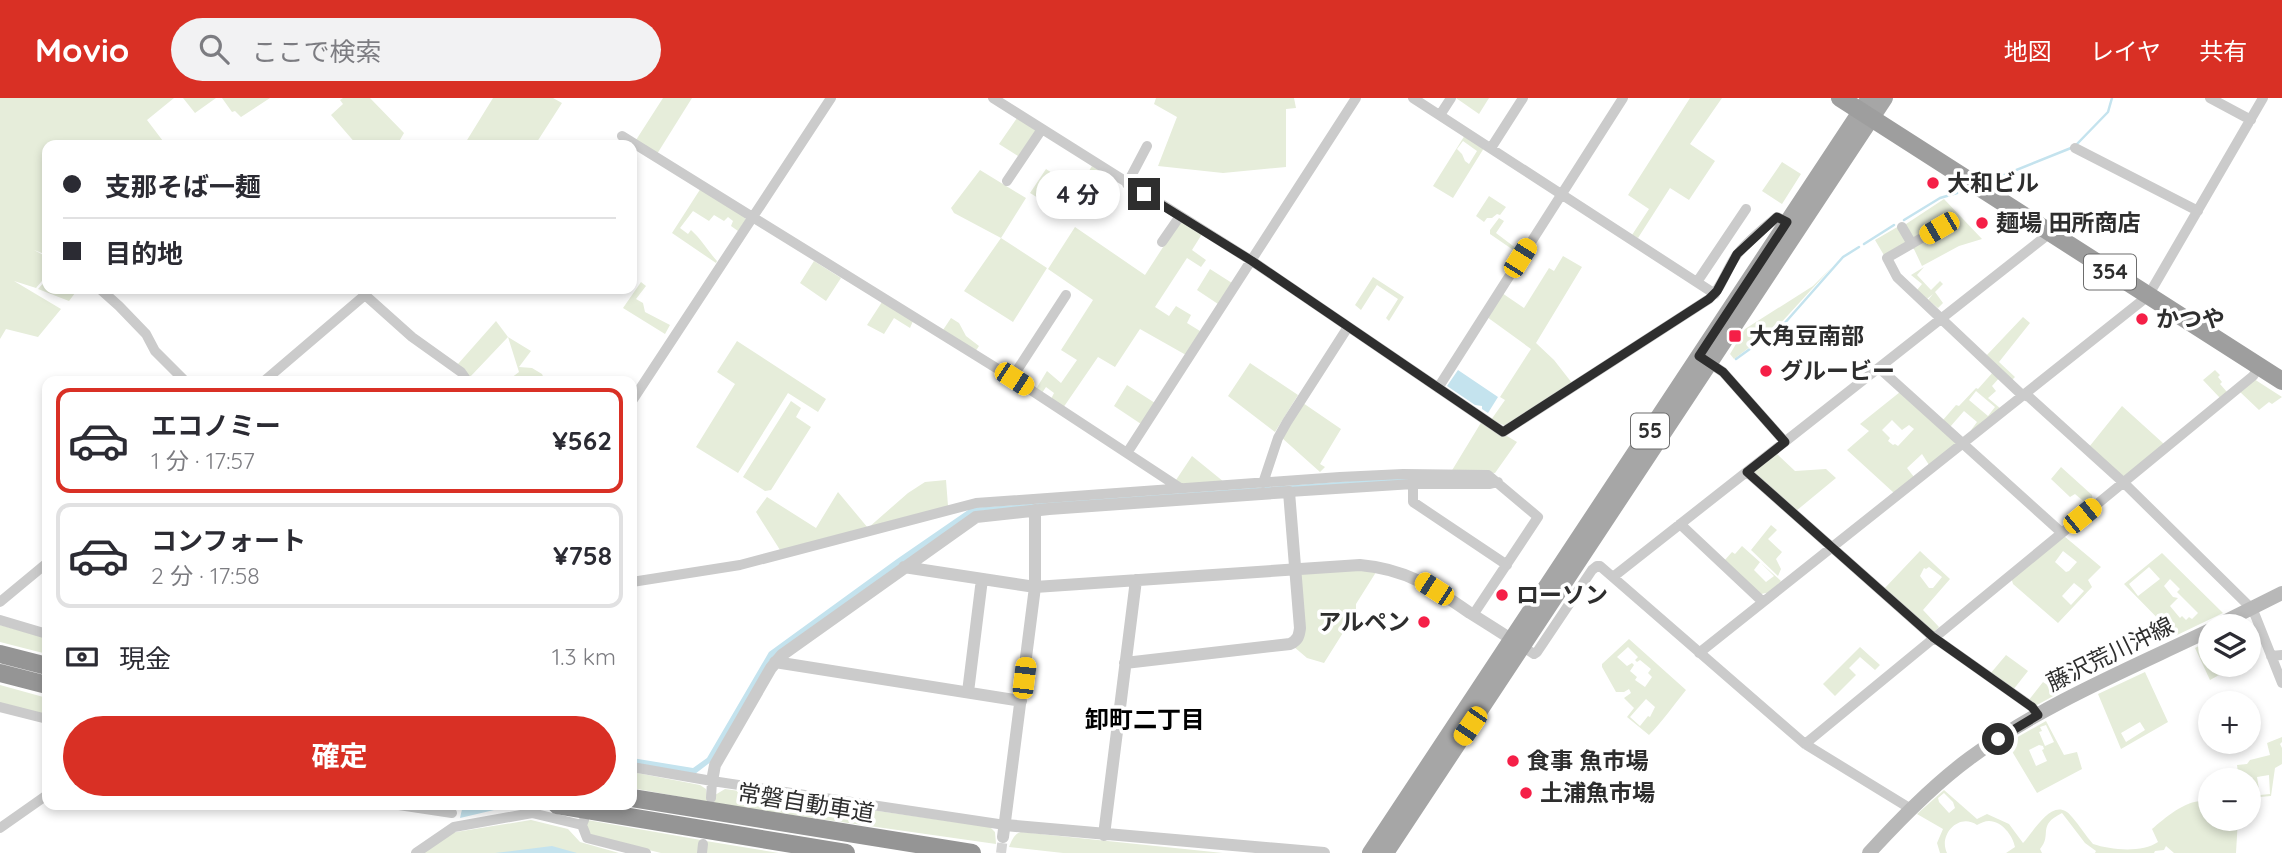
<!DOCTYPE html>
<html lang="ja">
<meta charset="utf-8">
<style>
body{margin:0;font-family:Quicksand,"Noto Sans JP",sans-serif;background:#f2f2f3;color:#2b2b33;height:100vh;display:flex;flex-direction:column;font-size:26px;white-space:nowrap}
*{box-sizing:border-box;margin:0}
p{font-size:23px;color:#7c7c81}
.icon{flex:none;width:38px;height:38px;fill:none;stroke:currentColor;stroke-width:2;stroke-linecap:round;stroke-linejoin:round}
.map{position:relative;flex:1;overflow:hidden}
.drawer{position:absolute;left:42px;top:278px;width:595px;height:434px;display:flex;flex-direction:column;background:#fff;border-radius:14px;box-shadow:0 4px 10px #0003}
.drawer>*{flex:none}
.guide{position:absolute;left:42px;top:42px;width:595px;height:154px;border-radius:14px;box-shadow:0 4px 10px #0003;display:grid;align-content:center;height:154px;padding:0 21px;background:#fff}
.tools{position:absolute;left:2198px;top:516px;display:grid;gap:14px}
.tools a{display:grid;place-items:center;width:63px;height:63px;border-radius:50%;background:#fff;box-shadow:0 4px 10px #0003;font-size:35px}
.end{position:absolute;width:32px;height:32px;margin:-16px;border:9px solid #2e2e2e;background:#fff;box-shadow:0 0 0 4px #fff}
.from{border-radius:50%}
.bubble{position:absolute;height:49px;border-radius:24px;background:#fff;box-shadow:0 4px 10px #0003;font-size:23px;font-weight:700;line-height:49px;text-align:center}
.car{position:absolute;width:21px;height:42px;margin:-21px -10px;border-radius:9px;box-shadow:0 0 5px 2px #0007;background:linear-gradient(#f5c518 24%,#345 0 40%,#f5c518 0 76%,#345 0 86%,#f5c518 0)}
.guide b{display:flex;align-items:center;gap:24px;height:66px;font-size:26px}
.guide b+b{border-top:2px solid #e1e1e2}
.guide i{width:18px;height:18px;background:#2b2b33}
ul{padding:12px 0 0;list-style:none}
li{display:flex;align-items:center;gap:21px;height:105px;margin:0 14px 10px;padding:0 7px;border:4px solid #e1e1e2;border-radius:14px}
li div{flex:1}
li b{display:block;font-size:26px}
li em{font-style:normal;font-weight:700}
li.selected{border-color:#d93025}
li>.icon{width:63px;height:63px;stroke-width:1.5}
.pay{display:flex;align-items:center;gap:18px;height:77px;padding:0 21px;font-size:26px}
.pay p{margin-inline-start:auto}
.action{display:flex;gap:14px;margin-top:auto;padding:14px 21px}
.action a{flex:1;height:80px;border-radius:42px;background:#d93025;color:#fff;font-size:28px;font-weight:700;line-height:80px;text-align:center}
header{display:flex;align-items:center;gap:42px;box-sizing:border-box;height:98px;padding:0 35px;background:#d93025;color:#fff}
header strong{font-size:33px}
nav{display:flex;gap:38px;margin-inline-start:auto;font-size:24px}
.search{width:490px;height:63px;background:#f2f2f3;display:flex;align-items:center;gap:18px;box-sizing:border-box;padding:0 24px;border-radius:38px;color:#7c7c81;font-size:26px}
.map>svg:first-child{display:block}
.green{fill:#e6edda;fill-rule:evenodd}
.water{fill:#c4e3ee}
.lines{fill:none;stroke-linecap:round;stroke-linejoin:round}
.stream{stroke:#c4e3ee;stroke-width:2.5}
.minor-tunnel{stroke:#d5d5d5;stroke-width:10;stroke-dasharray:10 5;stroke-linecap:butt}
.minor{stroke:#cbcbcb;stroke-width:10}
.tertiary{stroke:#cbcbcb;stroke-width:12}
.secondary{stroke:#b8b8b8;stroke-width:14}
.primary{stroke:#a6a6a6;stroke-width:16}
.trunk{stroke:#9e9e9e;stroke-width:18}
.motorway{stroke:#959595;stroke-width:18}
.route{stroke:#2e2e2e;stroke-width:9}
.poi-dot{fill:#f51f47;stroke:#fff;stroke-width:2.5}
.labels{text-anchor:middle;stroke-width:7;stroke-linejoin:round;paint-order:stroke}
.shield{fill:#fff;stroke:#6d6d6d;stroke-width:2}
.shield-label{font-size:21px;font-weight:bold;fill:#2e2e2e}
.poi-label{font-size:23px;font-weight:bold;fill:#2e2e2e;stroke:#fff;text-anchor:start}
.street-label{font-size:23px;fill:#2e2e2e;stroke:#fff}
.neighbourhood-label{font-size:24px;font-weight:bold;fill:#000;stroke:#fff}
</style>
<header>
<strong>Movio</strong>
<div class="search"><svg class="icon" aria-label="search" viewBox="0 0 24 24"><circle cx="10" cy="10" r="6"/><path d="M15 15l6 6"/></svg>ここで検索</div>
<nav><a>地図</a><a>レイヤ</a><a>共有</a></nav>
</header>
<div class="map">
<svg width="2282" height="755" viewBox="0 0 2282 755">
<rect width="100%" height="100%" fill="#fff"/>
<path class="green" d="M0 0H174L147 22 166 47H47V157L34 152 47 159V177L36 190 14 183 61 211 38 239 6 231 0 241Z
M183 0H216L195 15Z
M222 0H270L241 19 235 13 232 14Z
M343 0H370L404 35 397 47H357L331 17 343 6 340 2Z
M493 0H553L562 5 535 47H464Z
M663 0H692L657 56 636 42Z
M1156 0H1294L1296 10 1286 11V69L1223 75 1158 68 1177 19 1154 6Z
M1456 0H1489L1479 16Z
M1690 0H1722L1690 46 1715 63 1689 102 1670 90 1638 140 1632 137 1649 111 1628 97Z
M1017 20 1037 33 1018 58 999 46Z
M1465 37 1484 50 1453 100 1433 88ZM1463 43 1477 53 1469 66 1465 63 1462 56 1457 51Z
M1782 64 1801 76 1782 106 1762 93Z
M1092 68 1109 79 1096 100 1079 89Z
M1046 71 1063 82 1048 106 1030 95Z
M980 72 1026 100 1001 140 1047 170 1013 224 964 193 1001 140 954 115 951 110Z
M701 90 745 119 746 122 738 133 731 128 733 123 728 119 724 123 714 117 709 123 693 113 680 130 688 136 691 132C702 142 707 152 717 163L716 165 672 135Z
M1489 98 1506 109 1500 117 1497 116 1492 120H1487L1484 124 1476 118Z
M1944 101 1982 141 1959 148 1922 168 1903 128Z
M1499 120 1504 123 1496 135 1521 154 1519 156 1490 136V132Z
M1182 124 1202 136 1192 152 1206 162 1201 169 1187 160 1155 209 1169 218 1176 208 1191 217 1187 225 1200 233 1186 257 1140 231 1115 269 1098 259 1063 310 1051 301 1054 295 1046 289 1042 295 1036 291 1047 273 1061 285 1077 262 1061 252 1093 202 1048 171 1075 129 1145 177 1178 126Z
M1899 128 1909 145 1885 159 1875 142Z
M1563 158 1582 169 1536 245 1554 262 1572 285 1506 328 1491 322 1505 302 1500 299 1531 251 1487 219 1502 195 1524 210 1549 170 1554 173Z
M814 163 841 180 826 203 800 185Z
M1832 169 1779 227 1734 261 1730 256 1745 231 1813 188Z
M1924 169 1917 177 1931 192 1940 183 1943 186 1935 194 1943 205 1938 210 1928 202 1933 196 1927 201 1917 192 1922 186 1911 177Z
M1210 171 1232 185 1218 206 1197 192Z
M1373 179 1404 199 1389 223 1386 220 1398 201 1377 187 1361 212 1355 207Z
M47 181V191H78L69 203 38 191Z
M641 184 646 188 636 201 643 205 645 214 670 227 665 236 623 210Z
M882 204 913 223 910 230 894 220 884 236 867 227Z
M2023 219 2030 225 1999 264 2015 279 2012 282 1986 258Z
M951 220 959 225 966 238 979 248 975 254 943 232Z
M496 223 508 239 531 253 519 269 532 270 542 276 545 283H507L519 274 508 239 470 279 458 266Z
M737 243 826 301 818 314 788 295 738 375 696 349 735 286 717 274Z
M1250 265 1298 297 1275 334 1228 298Z
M2215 272 2220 277 2218 279 2222 284 2220 286 2227 294 2220 300 2203 282Z
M1994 273 2000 279 1992 288 1996 293 1988 300 2001 311 1969 335 1977 324 1964 313 1950 329 1943 322 1956 307 1959 308 1976 290 1978 291ZM1976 293 1995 309 1988 318 1969 302Z
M2254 281 2282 299 2272 306 2269 304 2259 312 2239 293Z
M1127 287 1155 305 1141 326 1114 308Z
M1900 294 1959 345 1894 395 1847 352 1869 333 1860 326ZM1892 322 1902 332 1909 327 1914 331 1898 348 1895 346 1893 347 1888 343 1890 340 1882 332ZM1922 356 1929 367 1914 379 1907 370Z
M791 303 801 310 796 319 811 329 771 392 765 393 743 379Z
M1303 305 1341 331 1320 366 1325 369 1320 374 1282 340Z
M2122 308 2164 346 2124 379 2089 349Z
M1482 323 1517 344 1495 375 1451 374Z
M1776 355 1795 373 1826 371 1836 380 1796 413 1753 376 1754 373Z
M1192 358 1224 384 1182 386 1176 382Z
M2061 369 2092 397 2093 404 2089 408 2075 396 2070 399 2051 381Z
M946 382 948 408 780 452 756 414 767 399 816 430 838 394 868 430 908 395 925 384Z
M1771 427 1777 432 1768 441 1782 454 1776 461 1781 471 1778 478 1751 452Z
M2064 438 2101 469 2088 482 2092 489 2058 525 2013 486 2011 479ZM2063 453 2077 464 2069 473 2066 474 2055 464ZM2074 485 2084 493 2071 507 2062 498Z
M1742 448 1781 483 1771 494 1761 496 1724 463 1732 454 1735 456ZM1760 464 1774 478 1766 484 1754 472Z
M1920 453 1950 481 1923 512 1939 529 1933 535 1883 492ZM1929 469 1942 479 1933 490H1929L1920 478 1924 470 1926 471Z
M2162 455 2223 515 2175 538 2124 486ZM2149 469 2160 481 2138 498 2129 486ZM2170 481 2180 491 2177 494 2198 515 2192 521 2189 519 2186 522 2182 518 2180 520 2170 508 2178 500 2173 499 2164 488Z
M1378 471 1356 506V514L1324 565 1307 560 1293 548 1299 474Z
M0 527 47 540V556L0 544Z
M1629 541 1686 592C1673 608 1663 623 1649 637L1627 619 1634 610 1624 600 1631 595 1629 591 1624 594H1616L1602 569V566ZM1628 549 1638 559 1635 562 1637 564 1640 562 1651 571 1648 575 1652 579 1645 589 1635 582 1637 579 1630 573 1634 567 1632 565 1627 568 1617 559ZM1646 601 1655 609 1650 619 1648 618 1640 628 1630 619Z
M2210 542V567H2237L2210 582 2195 550Z
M1860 549 1880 567 1875 572 1860 559 1849 570 1856 577 1835 598 1823 586Z
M2006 557 2028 573 2013 592 1990 576Z
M2145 574 2168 624 2121 651 2098 596ZM2140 624 2145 632 2126 644 2121 635Z
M2043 584 2059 595 2035 608 2028 603Z
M0 587 47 600V618L0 605Z
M2046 623 2064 657 2077 654 2082 671 2037 695 2007 645ZM2046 627 2054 644 2045 648 2039 634 2042 633 2040 629ZM2039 647 2043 648 2044 651 2042 652 2047 663 2036 668 2029 652Z
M2282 639V644L2280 646 2282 650V666L2275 670 2271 698 2249 700V682H2239L2237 667 2247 666 2250 662 2270 657 2267 645ZM2269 677 2270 696 2260 697 2257 679Z
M632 674 700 687 706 691 708 704 632 690Z
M725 691 990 729 995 734 996 746 714 706 715 697Z
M1944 692 1977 721 1987 716 2009 726 2023 745C2035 732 2054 696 2072 719 2080 728 2085 737 2093 746 2111 752 2142 755 2158 744L2152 731C2167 718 2190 698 2210 704V721H2238L2236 755H2174L2166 748 2164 752 2155 753 2154 755H2095L2096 753 2085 745 2062 715C2036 728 2053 736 2040 751L2042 755H2006L2015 749C2013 738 2002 723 1989 723 1985 723 1981 725 1977 727 1959 714 1938 737 1947 755H1940L1937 745 1943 731 1917 716ZM1944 695 1953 704 1955 710 1949 715 1939 704 1938 700Z
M531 722 568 731 580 744 619 755H422L450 735Z
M587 722 701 742 698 755H661L592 738 586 730Z
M1021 734 1223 755H1063L1009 749C1012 742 1014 736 1021 734Z
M706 743 779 755H705Z"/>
<path class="water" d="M1458 272 1498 299 1488 315 1482 311V308L1475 307 1447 288Z
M1392 380H1483L980 413 773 559 712 663 695 676 632 666V660L693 670 707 660 769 554 897 461 971 410Z
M463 707H505L511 708 460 720Z
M552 748 577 755H495Z"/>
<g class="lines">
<path class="stream" d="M2077 46 2108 14 2112 0
M1994 81 2071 50
M1904 122 1940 100 1957 95
M1864 146 1894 127
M1736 261 1783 227 1843 159 1859 149"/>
<path class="minor-tunnel" d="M1001 755 1003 739"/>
<path class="minor" d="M993 0 1252 163 1503 334 1709 201C1722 190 1726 172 1736 158 1747 143 1763 131 1777 119L1789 125
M1413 0 1715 196
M2210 0 2251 22
M1440 17 1451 0
M622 38 1014 281 1180 390
M1491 50 1523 0
M2075 50 2198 113
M1007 83 1042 31
M1127 86 1147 48
M1902 129 1912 146
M1939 130 1887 160 1897 179 2021 296 2029 299 2124 385 2247 506 2255 517 2282 585
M1162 144 1180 118
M1697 184 1746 111
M100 191 119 208 146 236 155 253 186 284
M1705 262 1723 274 1785 344
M1879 270 2062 435
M1012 280 1066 197
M263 284 365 197 412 239 461 274 468 284
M1438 290 1623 0
M632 303 831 0
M1127 355 1356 0
M1747 374 1933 539 2032 609 2038 617
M1263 385 1278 340 1287 324 1348 229
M1413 386V404L1507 467
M1289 394 1413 386H1490L1498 384
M1680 426 1763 504
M1613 479 2050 135
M632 484 740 467 976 405 1340 379 1403 376 1488 377 1538 419 1473 517
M0 504 47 465
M0 522 47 536
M1523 549 1534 556 1537 554 1592 472 1597 468H1600L1805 646 1911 711
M1699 555 2148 198 2263 0
M2271 558 2282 557
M0 609 47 621
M1805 646 2253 278 2259 269
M632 669 712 683 1005 727
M711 700 712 683
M399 707 452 715
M584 722 582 727 587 740 646 755
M0 730 47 697
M416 755 454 729 532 715 582 727
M702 755 703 746"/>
<path class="tertiary" d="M904 469 1035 489 1360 467C1406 471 1433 489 1470 515 1486 525 1502 535 1517 545
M775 564 1021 603
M968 594 982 481
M712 683 715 667 771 570 782 557 976 419 1049 411 1289 394 1300 530C1299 538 1298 542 1290 546L1125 565
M1005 727 1324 755
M1104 737 1136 482
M1003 739 1035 489V412"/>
<path class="secondary" d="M2216 528 2282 495
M1869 755C1900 721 1933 687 1970 660 2043 606 2129 571 2210 532"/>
<path class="primary" d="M1370 755 1869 0
M1386 755 1885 0"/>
<path class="trunk" d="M1840 0 2282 283"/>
<path class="motorway" d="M0 556 47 568
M0 575 47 587
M632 700 972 755
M557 707 846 755"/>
</g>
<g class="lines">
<path class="route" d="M1144 96 1252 163 1503 334 1709 201 1717 193 1737 156 1777 119 1787 124 1699 258 1723 274 1785 344 1747 374 1933 539 2032 609 2038 617 1998 641"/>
</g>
<g class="poi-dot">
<circle cx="1933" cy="85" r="7"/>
<circle cx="1982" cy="125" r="7"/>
<circle cx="2142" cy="221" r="7"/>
<rect x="1728" y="231" width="14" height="14" rx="3.5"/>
<circle cx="1766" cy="273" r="7"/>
<circle cx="1502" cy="497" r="7"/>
<circle cx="1424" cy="524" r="7"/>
<circle cx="1513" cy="663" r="7"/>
<circle cx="1526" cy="695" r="7"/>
</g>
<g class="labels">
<g class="shield">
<rect x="2084" y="156.5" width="52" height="35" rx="5"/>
<rect x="1631" y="315.5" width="38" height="35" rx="5"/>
</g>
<g class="shield-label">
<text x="2110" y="181">354</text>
<text x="1650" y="340">55</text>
</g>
<g class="poi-label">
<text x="1947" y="93">大和ビル</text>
<text x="1996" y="133">麺場 田所商店</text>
<text x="2156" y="229">かつや</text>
<text x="1749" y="246">大角豆南部</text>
<text x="1780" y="281">グルービー</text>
<text x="1516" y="505">ローソン</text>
<text x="1410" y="532" text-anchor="end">アルペン</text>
<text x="1527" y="671">食事 魚市場</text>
<text x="1540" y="703">土浦魚市場</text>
</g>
<g class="street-label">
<text transform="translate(2110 556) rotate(-26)" y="8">藤沢荒川沖線</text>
<text transform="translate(806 705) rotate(9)" y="8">常磐自動車道</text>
</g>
<g class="neighbourhood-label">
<text x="1145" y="630">卸町二丁目</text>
</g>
</g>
</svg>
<div class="tools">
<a><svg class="icon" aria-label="layers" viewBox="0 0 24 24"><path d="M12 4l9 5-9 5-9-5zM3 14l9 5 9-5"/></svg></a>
<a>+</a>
<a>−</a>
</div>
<i class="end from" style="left:1998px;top:641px"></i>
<i class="end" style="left:1144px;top:96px"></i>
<div class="bubble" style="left:1036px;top:72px;width:84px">4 分</div>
<i class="car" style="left:1939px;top:130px;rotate:240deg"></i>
<i class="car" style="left:1520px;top:160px;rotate:32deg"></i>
<i class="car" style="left:1014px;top:281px;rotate:123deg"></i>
<i class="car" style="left:2082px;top:418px;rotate:51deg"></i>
<i class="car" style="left:1434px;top:491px;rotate:303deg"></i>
<i class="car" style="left:1024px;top:580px;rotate:7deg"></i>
<i class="car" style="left:1470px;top:628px;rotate:214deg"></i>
<div class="guide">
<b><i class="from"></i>支那そば一麺</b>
<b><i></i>目的地</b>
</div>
<section class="drawer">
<ul>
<li class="selected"><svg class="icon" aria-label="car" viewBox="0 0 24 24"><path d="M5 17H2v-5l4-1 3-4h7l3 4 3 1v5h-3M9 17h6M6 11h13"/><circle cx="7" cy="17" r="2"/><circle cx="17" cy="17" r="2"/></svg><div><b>エコノミー</b><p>1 分 · 17:57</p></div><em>¥562</em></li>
<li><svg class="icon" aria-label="car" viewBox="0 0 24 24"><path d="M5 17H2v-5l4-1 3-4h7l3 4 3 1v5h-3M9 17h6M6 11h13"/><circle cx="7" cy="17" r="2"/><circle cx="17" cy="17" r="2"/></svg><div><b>コンフォート</b><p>2 分 · 17:58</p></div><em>¥758</em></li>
</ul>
<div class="pay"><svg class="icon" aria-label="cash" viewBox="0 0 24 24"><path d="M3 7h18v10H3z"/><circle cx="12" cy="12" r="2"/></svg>現金<p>1.3 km</p></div>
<div class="action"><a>確定</a></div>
</section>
</div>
